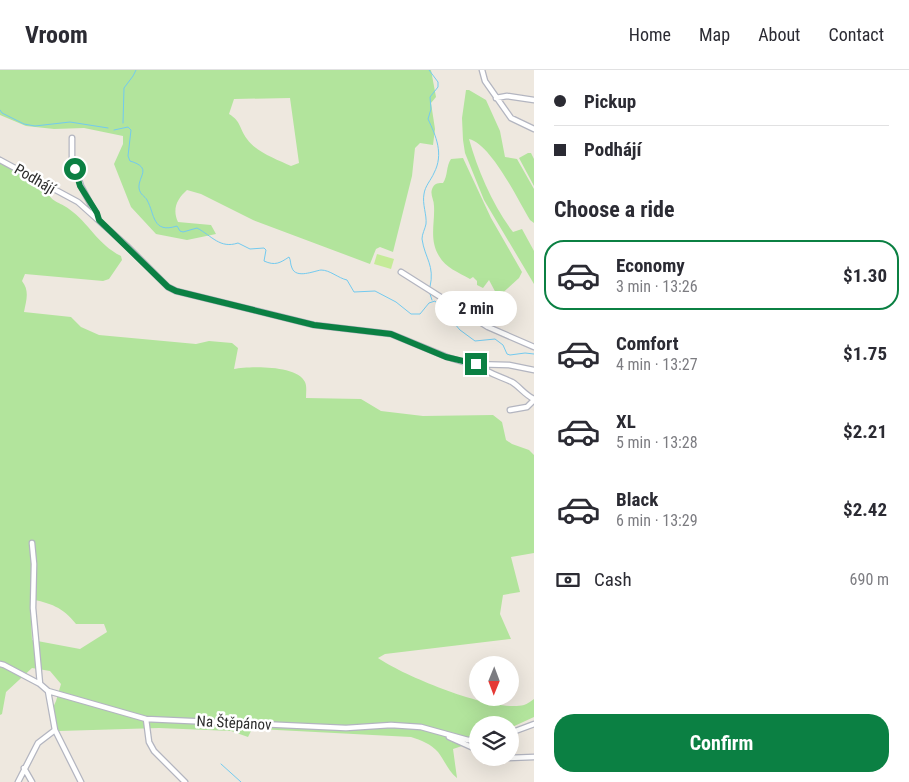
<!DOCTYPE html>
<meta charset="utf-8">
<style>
body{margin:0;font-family:"Roboto Condensed",sans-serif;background:#f7f7f7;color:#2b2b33;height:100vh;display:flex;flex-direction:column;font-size:19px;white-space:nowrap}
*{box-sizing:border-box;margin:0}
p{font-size:16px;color:#7c7c81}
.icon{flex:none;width:28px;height:28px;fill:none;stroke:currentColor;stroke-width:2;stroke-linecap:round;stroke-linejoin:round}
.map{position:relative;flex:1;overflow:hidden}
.sheet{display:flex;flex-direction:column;background:#fff;width:375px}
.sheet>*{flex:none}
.hud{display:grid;align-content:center;height:110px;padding:0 20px;background:#fff}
.needle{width:32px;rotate:181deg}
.buttons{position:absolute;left:469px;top:586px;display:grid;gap:10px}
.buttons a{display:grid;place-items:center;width:50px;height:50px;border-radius:50%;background:#fff;box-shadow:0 5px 20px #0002;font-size:25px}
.end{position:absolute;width:22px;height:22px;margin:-11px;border:6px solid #0b8043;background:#fff;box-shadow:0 0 0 2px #fff}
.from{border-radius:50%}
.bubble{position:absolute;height:35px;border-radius:18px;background:#fff;box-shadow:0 5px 20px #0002;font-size:16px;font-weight:700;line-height:35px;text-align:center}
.hud b{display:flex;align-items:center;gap:18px;height:48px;font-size:19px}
.hud b+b{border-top:1px solid #e1e1e2}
.hud i{width:12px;height:12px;background:#2b2b33}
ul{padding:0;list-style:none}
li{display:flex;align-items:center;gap:15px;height:70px;margin:0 10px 8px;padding:0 10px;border:2px solid transparent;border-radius:20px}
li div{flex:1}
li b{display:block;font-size:19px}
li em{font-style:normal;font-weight:700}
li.on{border-color:#0b8043}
li>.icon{width:45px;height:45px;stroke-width:1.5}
h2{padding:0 20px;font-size:22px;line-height:60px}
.pay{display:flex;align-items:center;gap:12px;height:55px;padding:0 20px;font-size:19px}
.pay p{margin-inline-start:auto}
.action{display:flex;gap:10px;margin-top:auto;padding:10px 20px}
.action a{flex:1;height:58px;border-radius:20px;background:#0b8043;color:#fff;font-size:20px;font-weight:700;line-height:58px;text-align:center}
header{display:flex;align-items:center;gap:30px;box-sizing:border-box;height:70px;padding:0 25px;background:#fff;border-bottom:1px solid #e1e1e2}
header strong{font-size:24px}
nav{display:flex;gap:28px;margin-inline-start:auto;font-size:18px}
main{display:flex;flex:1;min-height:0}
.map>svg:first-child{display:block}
.green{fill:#b2e49c;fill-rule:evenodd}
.pitch{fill:#c5eb98}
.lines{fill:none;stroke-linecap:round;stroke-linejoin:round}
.stream{stroke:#73caef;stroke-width:1}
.street-casing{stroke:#b3b5c0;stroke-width:7}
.street{stroke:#fff;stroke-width:4.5}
.route{stroke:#0b8043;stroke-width:6}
.labels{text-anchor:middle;stroke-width:5;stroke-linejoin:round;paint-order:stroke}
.street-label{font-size:15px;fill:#2d2d2d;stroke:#fff}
</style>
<header>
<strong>Vroom</strong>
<nav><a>Home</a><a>Map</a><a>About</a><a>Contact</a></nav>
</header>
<main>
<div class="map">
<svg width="534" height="712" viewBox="0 0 534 712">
<rect width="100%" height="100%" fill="#eee8df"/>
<path class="green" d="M0 0H431L436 27 431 33 435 59 433 75 420 73 415 78 412 106 393 182 380 177 376 179 370 194 253 150 201 124 187 120C177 129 172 139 178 152L211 155 216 164 187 170 156 164 131 137 114 94 123 74V66L84 58 54 59 26 56 0 45ZM290 28 299 93 291 96C276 89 256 82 247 69 239 58 241 51 229 44L234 29Z
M466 20H469L486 30 500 61 505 87 517 89 534 119V153L530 150C518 130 491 74 469 69 478 101 493 136 513 162L522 159 534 181V214L484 130 465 83 463 70 462 48Z
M528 83H531L534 89V116L519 88Z
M463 88 491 148 522 202 519 208 498 227 489 210 483 218 477 215V211L473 207 470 209C458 202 446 198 439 186 429 169 435 154 434 136 434 129 429 124 433 117 435 113 439 113 443 113 448 106 446 96 451 89Z
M0 92 48 119C48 132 61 132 69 139 89 153 97 174 121 186L122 190 109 209 103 211 25 204 22 211C30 221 26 231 24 242L71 247 81 257 99 265 196 274 209 271 232 273 238 278 234 299C250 296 297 295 305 312 307 316 306 323 306 328L361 329 381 341 423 346 493 345 502 352 506 370 512 374 529 380 534 385V483L511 487 520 522 503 525 500 544 511 569 385 584 378 588C404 606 493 643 524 635 527 634 531 631 534 629V647L510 658V655H478L477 671 453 679 457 708C448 701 445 691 438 682 431 674 421 670 411 667L258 659 251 661 248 667 231 661 159 658 59 661 50 644 56 631 61 614 50 601 32 598 6 622 2 644 0 645ZM30 529C50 533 63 537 76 554H104L107 562 80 579 32 570Z"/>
<path class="pitch" d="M377 184 394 189 391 199 374 194Z"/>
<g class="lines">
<path class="stream" d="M429 0 438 12V17L430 27 431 39 428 49C436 66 444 84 434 103 431 110 425 116 424 124 422 134 427 145 426 154 425 159 422 164 422 169 425 189 435 195 430 217
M0 40 2 43 24 54 35 56 70 52 108 58
M123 53 124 18 133 6 136 0
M114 60 128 57 131 60 128 86 130 91C153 98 138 106 139 118 140 125 145 126 147 130 155 144 152 164 177 156L180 161 183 162 197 158C212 166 220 179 238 173L250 179 264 178 266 180 264 191C275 196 280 193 289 187 291 190 290 194 292 198 296 209 314 201 321 200 330 200 338 208 347 210L354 222 375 221 396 232 411 244H420L429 233 435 231 460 260 475 271 495 269 503 275 507 284 510 285 525 283 534 284
M430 224 432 230
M221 694 241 712"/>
<defs>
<path id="street" d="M482 0 485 11 511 48 534 59
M496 28 507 26 534 30
M72 68V87L81 116 98 148
M0 90 78 132 127 176 168 217 176 221 314 255 391 264 447 287 470 294 509 295 534 300
M401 202 488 257 534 277
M476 294C487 303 499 306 512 312 520 317 525 325 534 329
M510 340 527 337 534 330
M32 473 34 494 33 538 40 614
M0 594 4 595 40 614 48 621 146 649 346 658 391 655 421 657 468 670 478 669
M48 621 55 660 81 712
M146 649 149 672 154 681 185 712
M510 663 534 654
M449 667 478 680
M506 688 534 687
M24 698 32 712
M18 712 38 673 55 660"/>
</defs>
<use href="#street" class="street-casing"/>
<use href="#street" class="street"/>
</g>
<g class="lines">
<path class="route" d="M75 99 80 116 97 143 99 150 168 217 176 221 314 255 391 264 446 287 476 294"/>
</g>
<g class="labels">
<g class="street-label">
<text transform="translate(35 109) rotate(30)" y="5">Podhájí</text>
<text transform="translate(234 653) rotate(3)" y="5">Na Štěpánov</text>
</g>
</g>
</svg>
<div class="buttons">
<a><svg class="needle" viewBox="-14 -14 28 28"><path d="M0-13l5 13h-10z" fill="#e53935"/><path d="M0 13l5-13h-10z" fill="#7c7c81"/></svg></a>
<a><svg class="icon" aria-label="layers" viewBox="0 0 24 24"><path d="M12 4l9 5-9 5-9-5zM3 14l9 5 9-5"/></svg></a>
</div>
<i class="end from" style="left:75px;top:99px"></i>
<i class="end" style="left:476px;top:294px"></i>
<div class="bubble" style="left:435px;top:221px;width:82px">2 min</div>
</div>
<section class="sheet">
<div class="hud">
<b><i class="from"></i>Pickup</b>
<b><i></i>Podhájí</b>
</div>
<h2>Choose a ride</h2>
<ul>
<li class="on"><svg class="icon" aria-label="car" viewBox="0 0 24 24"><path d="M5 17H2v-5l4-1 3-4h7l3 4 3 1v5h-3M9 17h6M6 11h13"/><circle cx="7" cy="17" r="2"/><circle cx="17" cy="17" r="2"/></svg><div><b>Economy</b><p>3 min · 13:26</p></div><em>$1.30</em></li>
<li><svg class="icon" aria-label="car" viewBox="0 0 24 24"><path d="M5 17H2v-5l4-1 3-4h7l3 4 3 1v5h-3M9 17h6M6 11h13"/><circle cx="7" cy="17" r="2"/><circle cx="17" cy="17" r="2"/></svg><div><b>Comfort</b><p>4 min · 13:27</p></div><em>$1.75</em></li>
<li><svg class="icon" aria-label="car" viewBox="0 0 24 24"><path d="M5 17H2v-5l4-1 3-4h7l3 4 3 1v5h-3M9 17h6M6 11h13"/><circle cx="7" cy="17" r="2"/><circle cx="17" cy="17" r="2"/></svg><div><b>XL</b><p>5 min · 13:28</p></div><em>$2.21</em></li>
<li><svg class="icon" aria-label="car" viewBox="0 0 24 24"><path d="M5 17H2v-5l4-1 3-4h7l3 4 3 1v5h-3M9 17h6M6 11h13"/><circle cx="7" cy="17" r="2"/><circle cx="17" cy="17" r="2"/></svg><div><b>Black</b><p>6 min · 13:29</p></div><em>$2.42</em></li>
</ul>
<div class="pay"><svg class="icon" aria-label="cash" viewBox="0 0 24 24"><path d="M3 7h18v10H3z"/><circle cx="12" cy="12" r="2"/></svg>Cash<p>690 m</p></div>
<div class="action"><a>Confirm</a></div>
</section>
</main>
